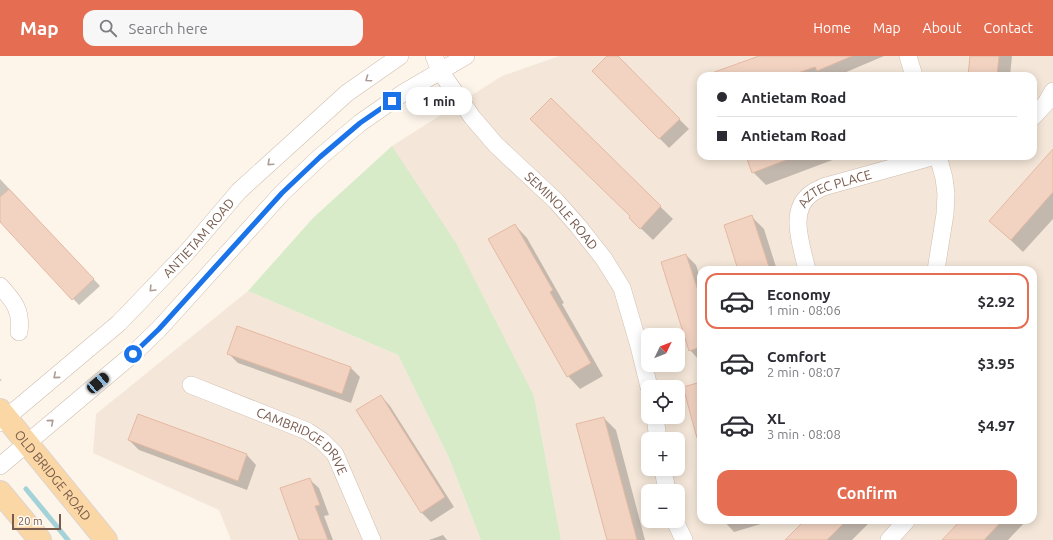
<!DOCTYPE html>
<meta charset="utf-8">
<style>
body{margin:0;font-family:Ubuntu,sans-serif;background:#f7f7f7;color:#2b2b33;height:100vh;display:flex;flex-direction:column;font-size:15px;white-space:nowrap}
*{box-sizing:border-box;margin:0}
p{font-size:13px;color:#7c7c81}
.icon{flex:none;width:22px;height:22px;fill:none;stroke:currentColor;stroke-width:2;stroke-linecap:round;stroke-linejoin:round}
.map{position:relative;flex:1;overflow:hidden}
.panel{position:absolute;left:697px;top:210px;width:340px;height:258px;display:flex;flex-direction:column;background:#fff;border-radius:12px;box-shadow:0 2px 10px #0003}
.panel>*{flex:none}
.guide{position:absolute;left:697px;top:16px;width:340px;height:88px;border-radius:12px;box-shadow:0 2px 10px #0003;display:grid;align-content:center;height:88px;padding:0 20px;background:#fff}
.needle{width:26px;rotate:47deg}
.fabs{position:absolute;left:641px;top:272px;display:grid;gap:8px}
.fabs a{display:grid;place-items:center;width:44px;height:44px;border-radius:8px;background:#fff;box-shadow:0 2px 10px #0003;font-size:20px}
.scale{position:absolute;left:12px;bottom:10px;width:49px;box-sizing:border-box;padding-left:4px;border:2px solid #785b4d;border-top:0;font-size:11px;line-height:14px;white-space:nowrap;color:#785b4d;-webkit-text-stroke:3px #fff9f1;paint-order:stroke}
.end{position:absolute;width:18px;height:18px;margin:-9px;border:5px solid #1a73e8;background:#fff;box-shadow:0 0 0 2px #fff}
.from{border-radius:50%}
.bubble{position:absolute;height:28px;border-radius:12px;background:#fff;box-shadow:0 2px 10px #0003;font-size:13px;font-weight:600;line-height:28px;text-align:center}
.car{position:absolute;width:12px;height:24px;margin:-12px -6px;border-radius:5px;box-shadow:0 0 3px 1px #0007;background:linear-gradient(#222 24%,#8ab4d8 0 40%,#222 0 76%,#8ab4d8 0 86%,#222 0)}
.guide b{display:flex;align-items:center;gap:14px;height:38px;font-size:15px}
.guide b+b{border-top:1px solid #e1e1e2}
.guide i{width:10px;height:10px;background:#2b2b33}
ul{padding:7px 0 0;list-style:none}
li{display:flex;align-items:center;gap:12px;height:56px;margin:0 8px 6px;padding:0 12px;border:2px solid transparent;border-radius:12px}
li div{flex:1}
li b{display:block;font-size:15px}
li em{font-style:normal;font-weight:600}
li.selected{border-color:#e46d52}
li>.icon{width:36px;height:36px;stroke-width:1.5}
.button{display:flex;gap:8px;margin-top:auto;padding:8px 20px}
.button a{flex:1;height:46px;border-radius:12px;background:#e46d52;color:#fff;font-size:16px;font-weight:600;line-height:46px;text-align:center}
header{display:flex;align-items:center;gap:24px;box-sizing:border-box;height:56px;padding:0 20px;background:#e46d52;color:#fff}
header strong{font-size:19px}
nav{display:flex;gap:22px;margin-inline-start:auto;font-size:14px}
.search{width:280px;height:36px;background:#f7f7f7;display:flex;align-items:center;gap:10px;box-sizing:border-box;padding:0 14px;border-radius:12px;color:#7c7c81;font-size:15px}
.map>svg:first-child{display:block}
.residential{fill:#f4e7d9;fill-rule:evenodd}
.green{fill:#d7ebc8}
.shadow{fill:#0003}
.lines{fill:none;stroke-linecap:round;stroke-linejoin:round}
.stream{stroke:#a4d2d9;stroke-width:5}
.building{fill:#f2d3c2;stroke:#e4b9a2}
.minor-casing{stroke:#cfbdaf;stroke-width:18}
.major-casing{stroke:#dcd4d1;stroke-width:24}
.path{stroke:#d8b6a4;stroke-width:2.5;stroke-dasharray:1 3;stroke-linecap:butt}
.minor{stroke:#fff;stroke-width:17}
.major{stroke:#fad7a4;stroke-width:22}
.oneway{stroke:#ae9d94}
.route{stroke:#1a73e8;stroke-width:5}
.labels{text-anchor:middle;stroke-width:3;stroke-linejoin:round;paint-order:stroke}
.street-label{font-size:13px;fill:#785b4d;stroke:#fff9f1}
</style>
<header>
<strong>Map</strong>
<div class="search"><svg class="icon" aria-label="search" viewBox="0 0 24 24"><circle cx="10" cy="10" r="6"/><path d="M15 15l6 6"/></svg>Search here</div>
<nav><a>Home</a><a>Map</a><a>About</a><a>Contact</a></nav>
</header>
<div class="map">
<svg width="1053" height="484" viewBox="0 0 1053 484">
<rect width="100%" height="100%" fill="#fdf5ea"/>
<path class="residential" d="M559 0H1053V484H561L534 340 392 90 502 20ZM701 20H1033V100H701ZM701 214H1033V464H701ZM648 279H678V309H648ZM648 331H678V361H648ZM648 383H678V413H648ZM648 435H678V465H648Z
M248 235 398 299 449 402 481 484H231L219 454 93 397 96 358Z"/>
<path class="green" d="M392 90 456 187 534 340 561 484H481L449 402 398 299 248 235 313 162Z"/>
<path class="shadow" d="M609 0H616L689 73 669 92 593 15Z
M762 0H884L837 20H710Z
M971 0H1012L1010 20H969Z
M551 44 673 163 653 184 630 162 632 161Z
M1053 95V163L1023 196 991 165Z
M747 100H843L766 129 753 116Z
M0 123 100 230 79 249 0 165Z
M752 161 764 173 777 214H739Z
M515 169 527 182 564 247 562 248 603 320 580 333 568 320Z
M686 199 696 209 701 225V304H699L690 294Z
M228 297 351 312 360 321 351 347 238 307Z
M701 327V391L684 332Z
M381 340 390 350 454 451 431 466 421 456Z
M138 359 247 399 256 409 247 434 139 394 129 384Z
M604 362 616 374 645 484H608Z
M309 423 319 432 329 459 324 460 333 484H300Z
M723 464H760L761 468 734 476Z
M807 464H872L852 484H787Z
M963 464H1027L1008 484H943Z
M443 479 447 484H429Z"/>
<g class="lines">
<path class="stream" d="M26 433 68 484"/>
</g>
<path class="building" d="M607 0H618L680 63 659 83 592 15Z
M759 0H852L817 15 815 11 789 20H709V18Z
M970 0H999L997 20H968Z
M551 42 661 150 640 173 629 162 630 160 530 63Z
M1053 93V136L1011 184 989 165Z
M746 100H794V101L752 117Z
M9 133 94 223 72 244 0 166V141Z
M752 159 770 214H738L724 169Z
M515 168 553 234 550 236 591 307 567 321 488 183Z
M686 198 701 244V291L689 295 661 206Z
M237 270 351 311 342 338 227 298Z
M701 326V382H697L683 331Z
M381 339 445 441 421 457 356 354Z
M138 358 247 398 238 425 128 384Z
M604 361 637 484H607L576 368Z
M310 422 320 449 315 450 328 484H299L280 432Z
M805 464H847L827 484H785Z
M961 464H1003L984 484H942Z"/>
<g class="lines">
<defs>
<g id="minor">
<path id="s1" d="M434 0 440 15 472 61 496 89 556 145 578 170 604 203 622 232 639 290 649 331"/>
<path d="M908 0 914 20"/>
<path d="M1033 61 1046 47 1053 35"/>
<path id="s2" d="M807 214C802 190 787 154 812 137 816 134 820 133 823 131L935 100"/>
<path d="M936 214 945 158 946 138 944 122 938 100"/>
<path d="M0 230C14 245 22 255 19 276"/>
<path id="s3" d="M191 329 307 375 322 385 335 398 372 484"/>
<path d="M655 361 658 383"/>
<path id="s4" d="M0 367 119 267 188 195 239 135 347 37 400 0"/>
<path d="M0 410 133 298 159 273 282 137 320 101 360 67 403 37 466 0"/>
<path d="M663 413 667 435"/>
<path d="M675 465 684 484"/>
<path d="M889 484 907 464"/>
</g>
<g id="major">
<path id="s5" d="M0 354 106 484"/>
<path d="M0 436 40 484"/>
</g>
</defs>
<use href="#minor" class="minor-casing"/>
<use href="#major" class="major-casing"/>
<path class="path" d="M0 324 1 323"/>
<use href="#minor" class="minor"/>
<use href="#major" class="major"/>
</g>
<defs><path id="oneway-chevron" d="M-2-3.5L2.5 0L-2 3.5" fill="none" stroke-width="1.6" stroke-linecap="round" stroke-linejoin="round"/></defs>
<g class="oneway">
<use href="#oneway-chevron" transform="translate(368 23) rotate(145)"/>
<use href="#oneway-chevron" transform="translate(270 107) rotate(138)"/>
<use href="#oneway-chevron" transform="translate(152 233) rotate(134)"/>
<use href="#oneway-chevron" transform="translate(56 320) rotate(140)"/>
<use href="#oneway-chevron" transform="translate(51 366) rotate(-40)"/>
</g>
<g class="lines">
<path class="route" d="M133 298 159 273 282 137 320 101 360 67 392 45"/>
</g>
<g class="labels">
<g class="street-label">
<text dy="5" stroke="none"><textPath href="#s2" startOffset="105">AZTEC PLACE</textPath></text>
<text dy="5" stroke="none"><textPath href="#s1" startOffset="202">SEMINOLE ROAD</textPath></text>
<text dy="5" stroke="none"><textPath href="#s4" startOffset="272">ANTIETAM ROAD</textPath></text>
<text dy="5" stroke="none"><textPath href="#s3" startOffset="127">CAMBRIDGE DRIVE</textPath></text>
<text dy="5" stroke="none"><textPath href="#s5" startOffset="84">OLD BRIDGE ROAD</textPath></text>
</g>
</g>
</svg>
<div class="fabs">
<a><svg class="needle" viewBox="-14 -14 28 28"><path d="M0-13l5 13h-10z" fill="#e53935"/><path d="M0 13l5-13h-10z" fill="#7c7c81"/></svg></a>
<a><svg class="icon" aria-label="locate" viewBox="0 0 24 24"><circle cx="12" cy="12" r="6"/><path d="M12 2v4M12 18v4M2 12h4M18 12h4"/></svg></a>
<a>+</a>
<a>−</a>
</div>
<div class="scale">20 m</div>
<i class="end from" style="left:133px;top:298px"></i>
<i class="end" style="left:392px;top:45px"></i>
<div class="bubble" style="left:406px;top:31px;width:66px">1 min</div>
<i class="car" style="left:98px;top:327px;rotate:50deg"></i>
<div class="guide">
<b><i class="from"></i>Antietam Road</b>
<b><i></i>Antietam Road</b>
</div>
<section class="panel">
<ul>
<li class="selected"><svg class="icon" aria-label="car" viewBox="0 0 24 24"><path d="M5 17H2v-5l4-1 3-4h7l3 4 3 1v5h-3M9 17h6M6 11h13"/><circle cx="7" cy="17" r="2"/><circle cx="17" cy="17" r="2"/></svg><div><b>Economy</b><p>1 min · 08:06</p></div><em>$2.92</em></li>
<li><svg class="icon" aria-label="car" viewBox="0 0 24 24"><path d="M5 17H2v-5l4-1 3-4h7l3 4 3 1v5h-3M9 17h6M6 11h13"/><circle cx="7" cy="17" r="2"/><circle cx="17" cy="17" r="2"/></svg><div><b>Comfort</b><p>2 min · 08:07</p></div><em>$3.95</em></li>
<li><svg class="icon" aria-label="car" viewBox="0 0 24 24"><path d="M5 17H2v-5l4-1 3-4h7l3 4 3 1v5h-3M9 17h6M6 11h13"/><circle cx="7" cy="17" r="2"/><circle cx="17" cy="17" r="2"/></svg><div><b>XL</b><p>3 min · 08:08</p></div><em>$4.97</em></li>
</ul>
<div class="button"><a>Confirm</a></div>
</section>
</div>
